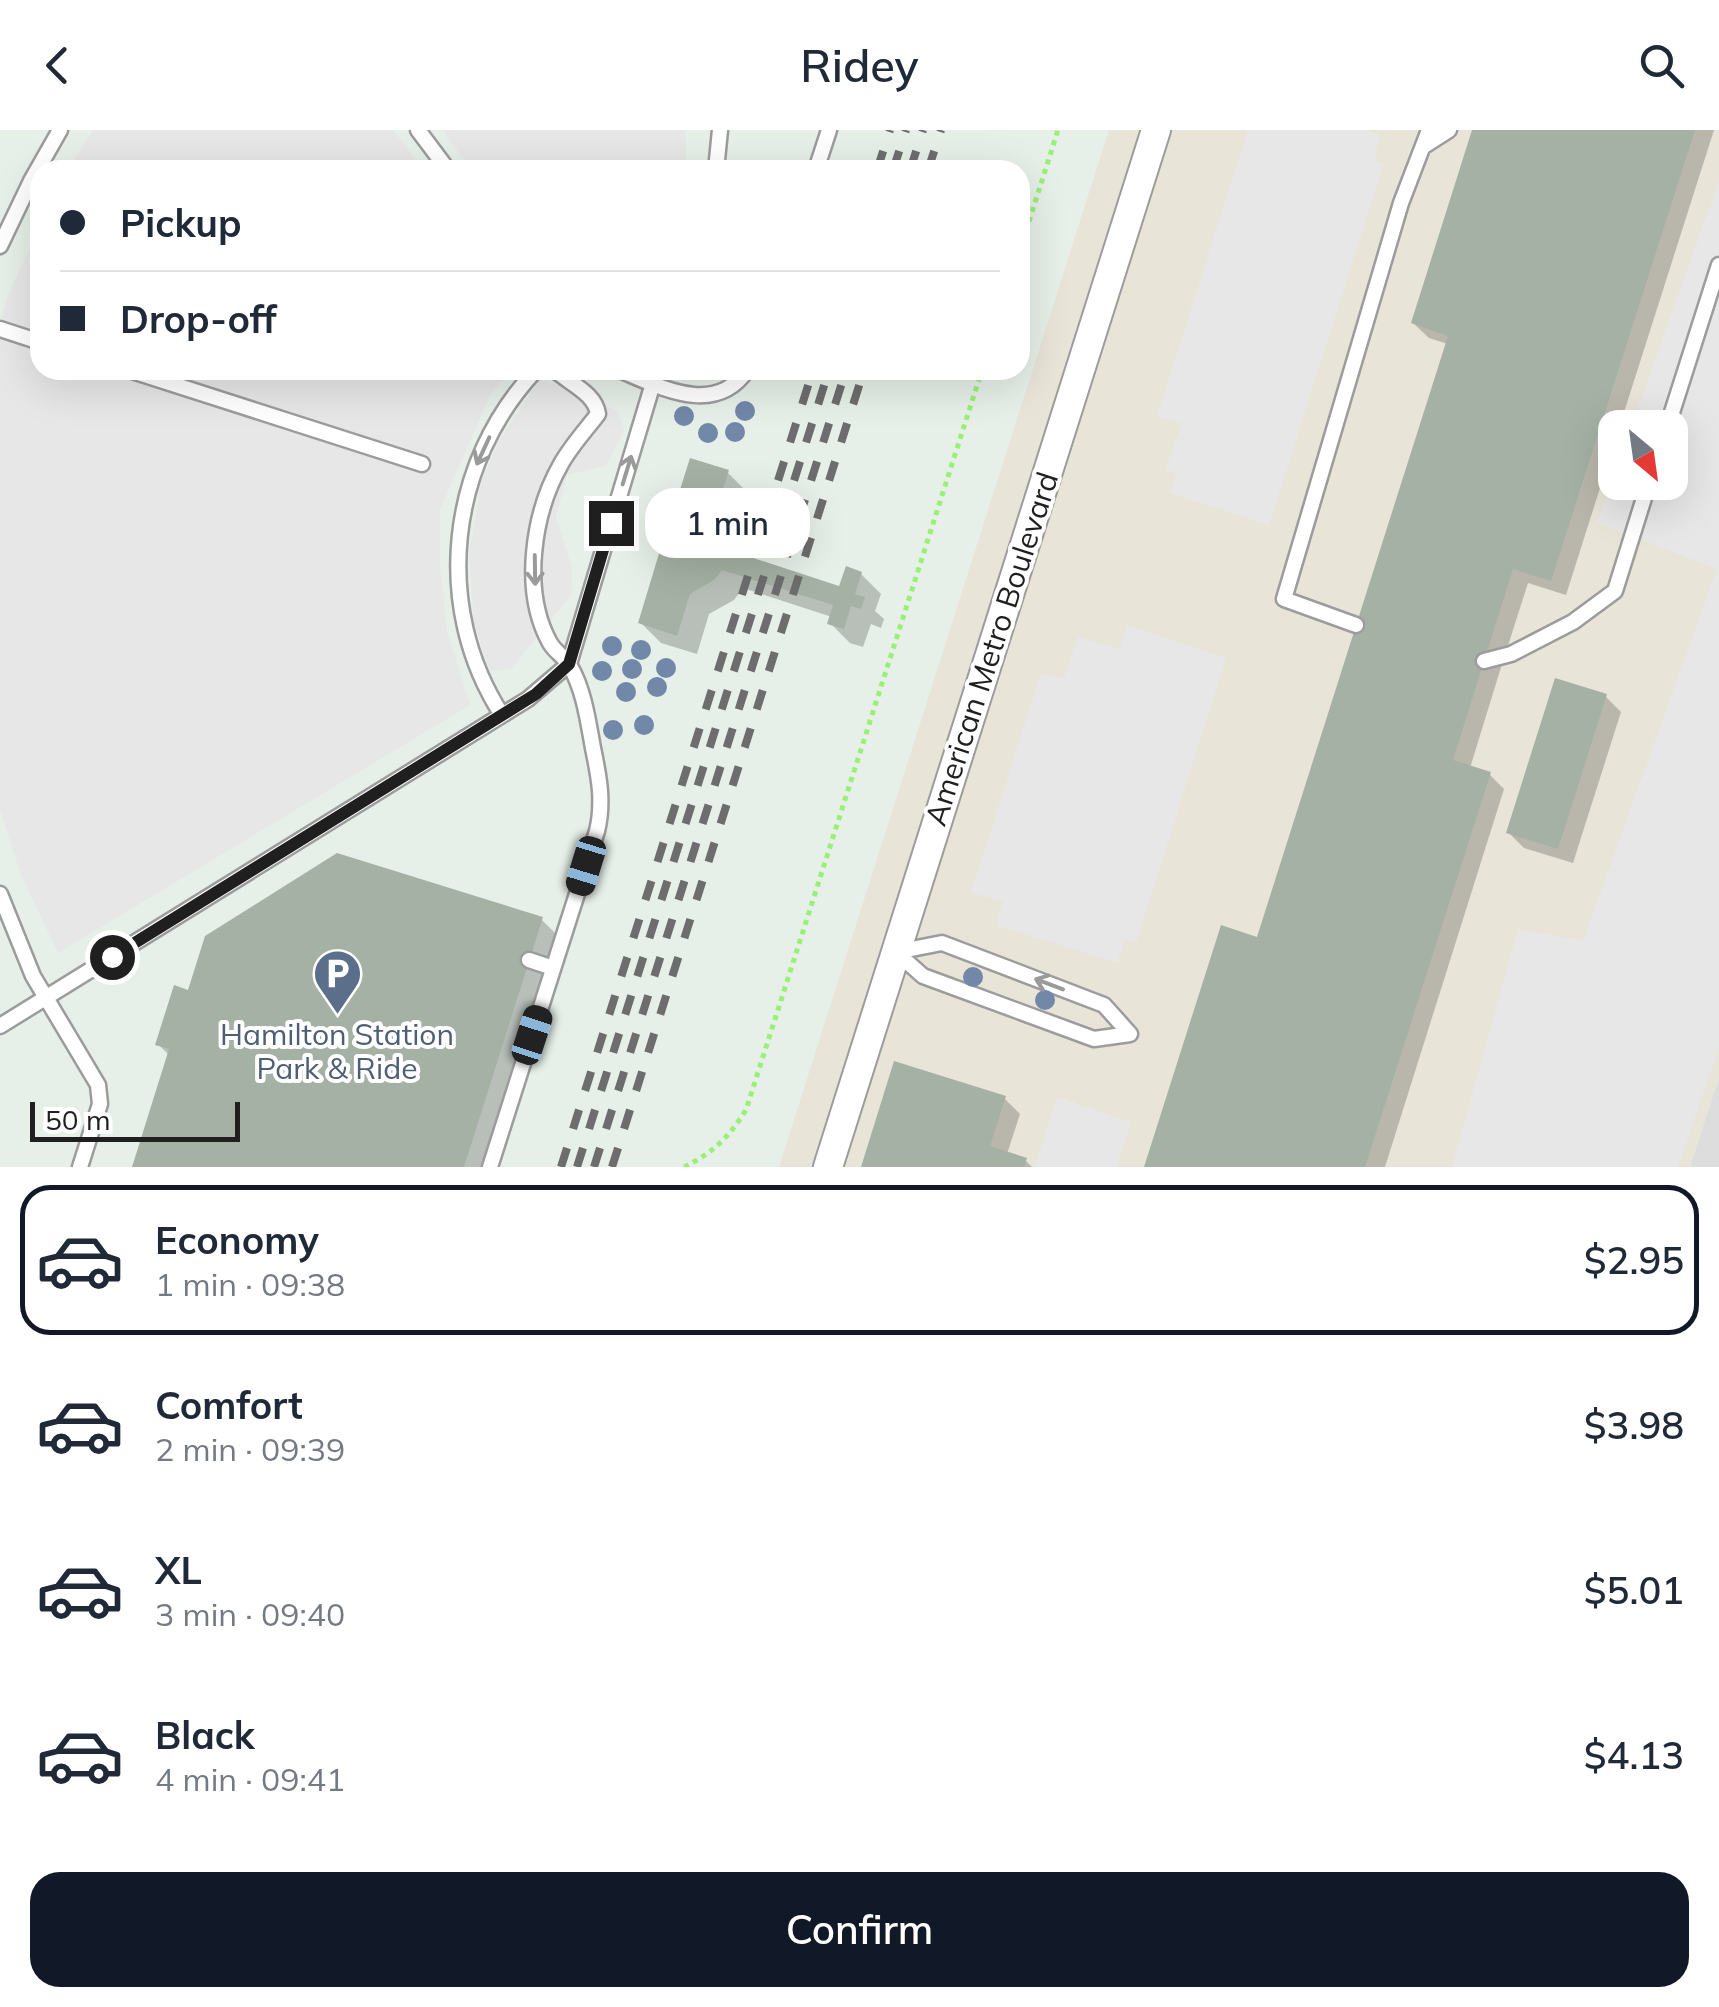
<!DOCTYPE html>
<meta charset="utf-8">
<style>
body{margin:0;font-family:Mulish,sans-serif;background:#f2f2f3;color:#1f2937;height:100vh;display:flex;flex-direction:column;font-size:38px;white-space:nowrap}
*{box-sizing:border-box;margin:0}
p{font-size:32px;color:#747a83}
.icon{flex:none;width:55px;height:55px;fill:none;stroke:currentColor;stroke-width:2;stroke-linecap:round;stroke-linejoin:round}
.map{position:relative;height:1037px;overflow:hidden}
.sheet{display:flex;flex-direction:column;background:#fff;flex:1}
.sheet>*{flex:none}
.guide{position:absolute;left:30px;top:30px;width:1000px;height:220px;border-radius:30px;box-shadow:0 10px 40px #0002;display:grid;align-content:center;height:220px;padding:0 30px;background:#fff}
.needle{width:65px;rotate:151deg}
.tools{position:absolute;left:1598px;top:280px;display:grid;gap:20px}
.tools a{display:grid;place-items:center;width:90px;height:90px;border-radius:20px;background:#fff;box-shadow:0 10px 40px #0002;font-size:50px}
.scale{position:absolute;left:30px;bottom:25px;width:210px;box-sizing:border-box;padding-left:10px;border:5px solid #1f1f1f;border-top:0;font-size:28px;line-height:35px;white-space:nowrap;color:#1f1f1f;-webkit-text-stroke:8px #fff;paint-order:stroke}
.end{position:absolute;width:45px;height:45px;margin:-22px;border:12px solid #1f1f1f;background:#fff;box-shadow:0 0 0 5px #fff}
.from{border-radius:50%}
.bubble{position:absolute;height:70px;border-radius:30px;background:#fff;box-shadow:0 10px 40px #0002;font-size:32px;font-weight:600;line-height:70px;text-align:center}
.car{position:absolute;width:30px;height:60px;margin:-30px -15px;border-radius:12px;box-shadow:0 0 8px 2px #0007;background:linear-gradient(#222 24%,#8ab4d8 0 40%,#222 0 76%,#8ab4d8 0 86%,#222 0)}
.guide b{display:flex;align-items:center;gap:35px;height:95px;font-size:38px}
.guide b+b{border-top:2px solid #e0e1e3}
.guide i{width:25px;height:25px;background:#1f2937}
ul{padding:18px 0 0;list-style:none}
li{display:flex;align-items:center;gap:30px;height:150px;margin:0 20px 15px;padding:0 10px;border:5px solid transparent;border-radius:30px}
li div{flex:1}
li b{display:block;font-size:38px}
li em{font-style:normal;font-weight:600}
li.selected{border-color:#111827}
li>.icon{width:90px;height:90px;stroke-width:1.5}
.primary-button{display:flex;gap:20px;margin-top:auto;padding:20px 30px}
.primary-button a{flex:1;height:115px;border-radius:30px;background:#111827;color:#fff;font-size:40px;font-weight:600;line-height:115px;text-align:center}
header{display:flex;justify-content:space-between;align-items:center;height:130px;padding:0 30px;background:#fff;font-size:45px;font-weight:600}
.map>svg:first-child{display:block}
.residential{fill:#dcdddc}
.industrial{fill:#e8e4d8;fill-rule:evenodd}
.parking{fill:#e7e7e7}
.shadow{fill:#0003}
.building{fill:#a5b1a5}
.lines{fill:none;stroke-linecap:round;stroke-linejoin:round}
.lane-casing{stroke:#9c9c9c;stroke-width:19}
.street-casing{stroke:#9c9c9c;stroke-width:32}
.path{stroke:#9af076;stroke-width:5;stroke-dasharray:5 5;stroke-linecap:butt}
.lane{stroke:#fff;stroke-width:14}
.street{stroke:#fff;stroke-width:28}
.rail{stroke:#6d6d6d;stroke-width:8;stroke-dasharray:20 20;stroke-linecap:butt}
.tree{fill:#7288a9}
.oneway{stroke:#9a9a9a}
.route{stroke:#1f1f1f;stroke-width:12}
.labels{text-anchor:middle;stroke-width:8;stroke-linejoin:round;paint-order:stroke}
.street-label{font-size:30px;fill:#1f1f1f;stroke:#fff}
.service-label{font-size:30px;fill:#4e5e75;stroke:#fff}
</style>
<header><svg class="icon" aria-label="back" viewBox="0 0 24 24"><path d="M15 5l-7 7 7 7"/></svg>Ridey<svg class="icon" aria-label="search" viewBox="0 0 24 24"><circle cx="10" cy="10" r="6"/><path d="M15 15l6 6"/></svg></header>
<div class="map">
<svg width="1719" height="1037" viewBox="0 0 1719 1037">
<rect width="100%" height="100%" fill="#e6efe8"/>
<path class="residential" d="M1719 947V1037H1690Z"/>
<path class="industrial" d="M1109 0H1719V947L1690 1037H779ZM1615 298H1670V352H1615Z"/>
<path class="parking" d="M93 0H393L424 40H68Z
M442 0H686V40H472Z
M1248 0H1365L1380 5 1375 29 1384 33 1269 395 1170 363 1176 344 1165 339 1182 294 1157 286Z
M1719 51V916L1678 1037H1452L1518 799 1583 811 1717 439 1597 393 1615 343V352H1670V298L1631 297Z
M40 96V240H512L489 267 440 380V438L447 501 470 575 58 823 21 745 0 680V193L8 165Z
M541 249 618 281 624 301 606 335 567 345 556 386 572 438 571 465 511 539 490 541 474 494 469 425 481 354 498 312Z
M1127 495 1226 528 1136 813 1124 811 1117 833 996 795 1003 771 971 763 1041 543 1064 548 1078 507 1120 519Z
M1057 966 1131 993 1117 1037H1035Z"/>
<path class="shadow" d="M1475 0H1714L1619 298H1615V311L1566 465 1528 453 1498 547 1470 638 1489 644 1504 659 1385 1037H1147L1259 810 1448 214 1429 208 1413 193Z
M727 342 747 362 734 403 742 415 745 428 841 459 861 444 881 464 875 481 884 489 881 498 871 494 863 517 850 513 830 493 832 487 743 458 734 470 709 484 697 524 661 513 641 493 663 422 654 414 667 407Z
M1606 567 1621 582 1573 733 1524 718 1509 703Z
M541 789 561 809 489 1037H135L170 926 158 914 189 863Z
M1005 969 1020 984 1007 1024 1025 1030 1032 1037H863Z"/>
<path class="building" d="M1472 0H1695L1551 451 1513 439 1484 531 1453 630 1491 642 1365 1037H1144L1221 795 1257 807 1448 206 1411 193Z
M690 328 729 340 716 381 723 393 729 420 839 456 846 436 862 442 855 464 865 467 861 479 851 476 844 499 827 494 833 475 722 440 714 450 690 464 677 506 638 493 661 417 652 414 656 401 666 404Z
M1555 548 1607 564 1558 719 1506 703Z
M337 723 543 787 464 1037H132L169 919 155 915 174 855 188 860 205 806Z
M894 931 1006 966 990 1016 1027 1028 1024 1037H861Z"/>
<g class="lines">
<defs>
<path id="lane" d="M418 0 448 40
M1424 16 1449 0
M716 40 720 0
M816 40 829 0
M0 116 31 51 60 0
M0 199 40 212
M129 240 422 334
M619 240C661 257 715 287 747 240
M1667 298 1719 135
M1356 495 1284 469 1401 73 1429 0
M1484 531 1511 524 1573 492 1615 461 1649 352
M502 585C432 477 448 333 536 240
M0 764 33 846 98 955 100 974 80 1037
M896 822 942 813 1104 875 1130 904
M896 822 923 846 1094 909 1130 904
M529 830 553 838
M0 896 528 569 569 534 657 240
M490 1037 597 701C604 672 599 647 593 618 588 591 584 560 570 536 565 527 555 522 550 513 521 461 533 383 561 334 571 316 585 301 598 284 595 263 570 254 555 240"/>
<path id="street" d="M828 1037 1156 0"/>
</defs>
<use href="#lane" class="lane-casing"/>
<use href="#street" class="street-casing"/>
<path class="path" d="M1020 120 1058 0
M684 1037C714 1022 728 1008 746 980L982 240"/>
<use href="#lane" class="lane"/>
<use href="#street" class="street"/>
<path class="rail" d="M877 40 890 0
M893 40 906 0
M910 40 923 0
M928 40 941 0
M561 1037 813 240
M577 1037 829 240
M594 1037 846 240
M612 1037 864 240"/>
</g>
<g class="tree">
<circle cx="745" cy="281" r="10"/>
<circle cx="684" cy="286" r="10"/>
<circle cx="735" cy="302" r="10"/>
<circle cx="708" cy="303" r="10"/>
<circle cx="612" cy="516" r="10"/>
<circle cx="641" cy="520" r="10"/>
<circle cx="666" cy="538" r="10"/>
<circle cx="632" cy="539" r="10"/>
<circle cx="602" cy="541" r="10"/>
<circle cx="657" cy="557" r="10"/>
<circle cx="626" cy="562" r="10"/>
<circle cx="644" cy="595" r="10"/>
<circle cx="613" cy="600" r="10"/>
<circle cx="973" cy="847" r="10"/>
<circle cx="1045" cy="870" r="10"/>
</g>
<defs><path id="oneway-shaft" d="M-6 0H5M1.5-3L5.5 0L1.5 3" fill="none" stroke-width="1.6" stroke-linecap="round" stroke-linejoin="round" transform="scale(2.5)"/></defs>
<g class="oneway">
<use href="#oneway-shaft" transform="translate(483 321) rotate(115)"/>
<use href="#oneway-shaft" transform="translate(627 340) rotate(-73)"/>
<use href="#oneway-shaft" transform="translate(535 440) rotate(89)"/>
<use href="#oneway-shaft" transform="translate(1049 854) rotate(-159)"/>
</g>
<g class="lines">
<path class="route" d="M112 827 536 564 569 534 611 393"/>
</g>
<defs>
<symbol id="parking-pin" viewBox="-11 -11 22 30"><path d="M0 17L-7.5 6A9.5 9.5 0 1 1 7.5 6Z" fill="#5c6f8a" stroke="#fff"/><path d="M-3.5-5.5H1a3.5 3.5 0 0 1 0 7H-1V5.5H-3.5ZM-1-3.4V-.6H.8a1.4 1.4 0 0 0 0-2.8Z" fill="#fff"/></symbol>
</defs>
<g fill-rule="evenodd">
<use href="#parking-pin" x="310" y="816" width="55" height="75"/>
</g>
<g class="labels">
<g class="street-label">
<text transform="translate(992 519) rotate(-72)" y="10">American Metro Boulevard</text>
</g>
<g class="service-label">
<text x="337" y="915">Hamilton Station<tspan x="337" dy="34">Park &amp; Ride</tspan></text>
</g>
</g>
</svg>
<div class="tools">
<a><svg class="needle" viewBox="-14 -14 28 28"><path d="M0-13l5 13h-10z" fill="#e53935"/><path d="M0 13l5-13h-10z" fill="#747a83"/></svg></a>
</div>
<div class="scale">50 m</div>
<i class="end from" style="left:112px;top:827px"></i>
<i class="end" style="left:611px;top:393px"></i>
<div class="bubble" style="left:645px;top:358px;width:165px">1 min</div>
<i class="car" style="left:586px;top:736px;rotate:197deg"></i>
<i class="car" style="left:532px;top:905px;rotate:18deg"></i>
<div class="guide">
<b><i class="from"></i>Pickup</b>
<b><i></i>Drop-off</b>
</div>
</div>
<section class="sheet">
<ul>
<li class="selected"><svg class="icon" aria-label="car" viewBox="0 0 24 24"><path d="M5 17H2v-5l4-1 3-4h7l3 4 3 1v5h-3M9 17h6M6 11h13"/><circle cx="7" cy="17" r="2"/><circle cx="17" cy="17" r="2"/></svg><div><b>Economy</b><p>1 min · 09:38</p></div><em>$2.95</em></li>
<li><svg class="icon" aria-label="car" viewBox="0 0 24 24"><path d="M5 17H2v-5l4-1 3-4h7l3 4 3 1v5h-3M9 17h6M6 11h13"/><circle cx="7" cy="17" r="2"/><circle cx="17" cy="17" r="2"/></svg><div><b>Comfort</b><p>2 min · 09:39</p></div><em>$3.98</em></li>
<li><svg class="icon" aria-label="car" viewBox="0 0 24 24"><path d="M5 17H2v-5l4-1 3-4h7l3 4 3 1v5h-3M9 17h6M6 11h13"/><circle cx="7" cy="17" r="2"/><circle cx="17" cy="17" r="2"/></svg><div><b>XL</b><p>3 min · 09:40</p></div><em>$5.01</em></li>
<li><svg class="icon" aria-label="car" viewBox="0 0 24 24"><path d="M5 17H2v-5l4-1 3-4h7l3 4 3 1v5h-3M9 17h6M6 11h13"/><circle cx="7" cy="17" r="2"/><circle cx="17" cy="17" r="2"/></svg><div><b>Black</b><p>4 min · 09:41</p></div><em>$4.13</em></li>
</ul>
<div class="primary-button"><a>Confirm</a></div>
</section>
